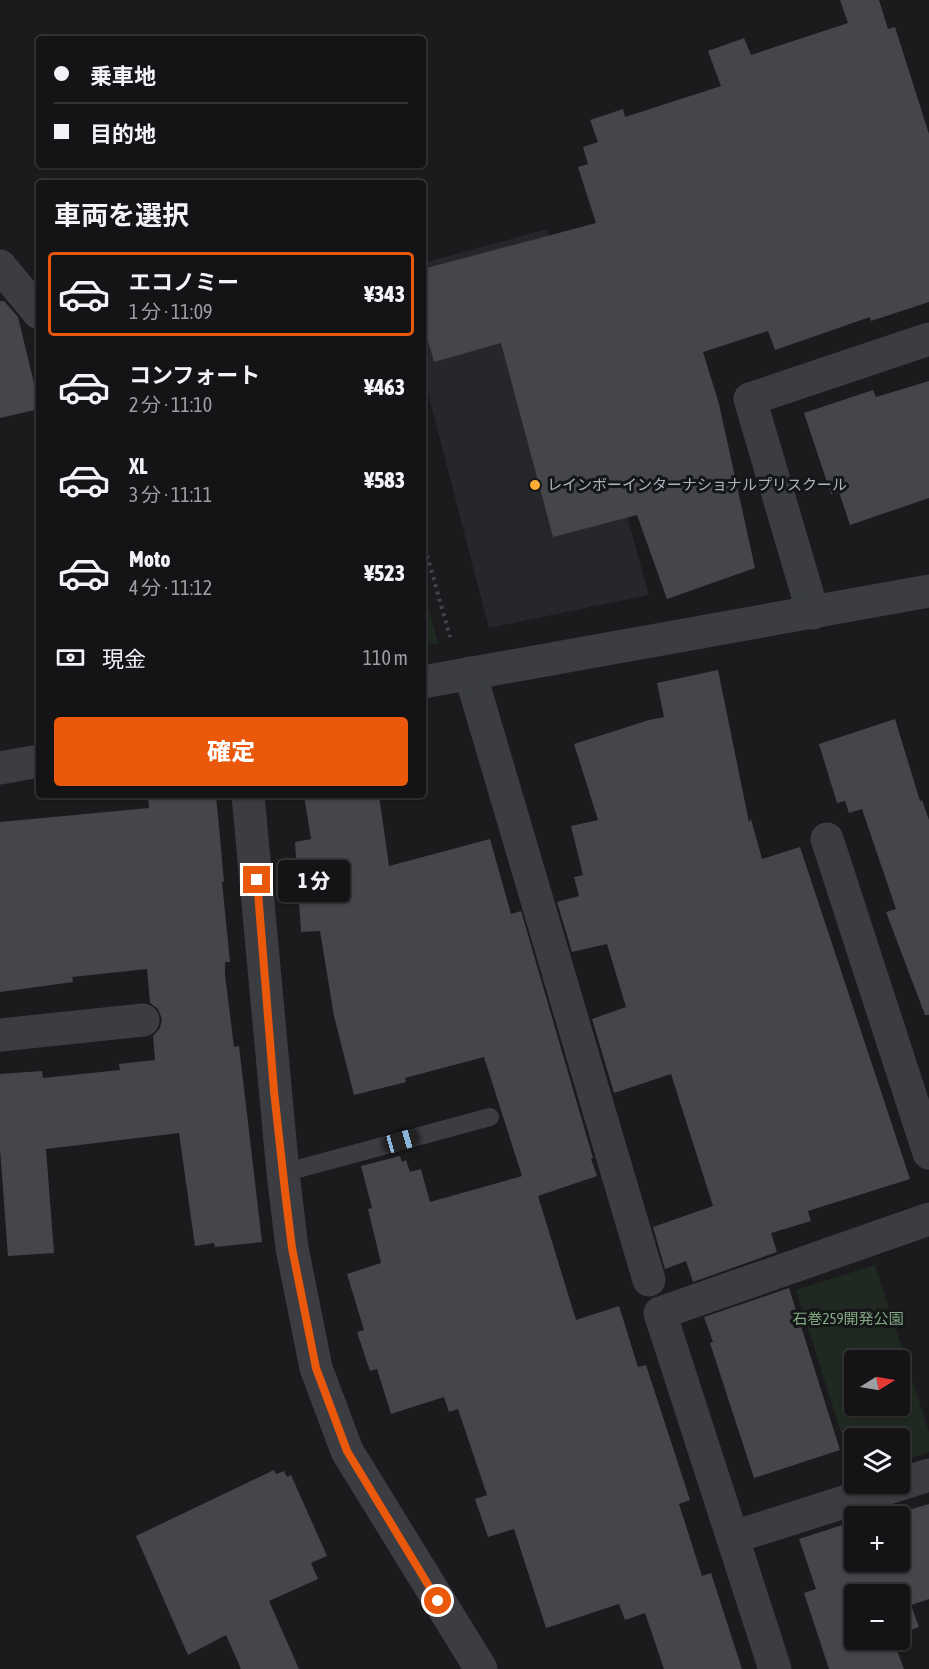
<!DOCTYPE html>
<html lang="ja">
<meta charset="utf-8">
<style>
body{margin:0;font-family:"Asap Condensed","Noto Sans JP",sans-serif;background:#212123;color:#f1f3f6;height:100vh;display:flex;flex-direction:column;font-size:22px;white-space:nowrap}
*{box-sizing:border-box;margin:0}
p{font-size:20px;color:#9d9ea1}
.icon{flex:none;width:33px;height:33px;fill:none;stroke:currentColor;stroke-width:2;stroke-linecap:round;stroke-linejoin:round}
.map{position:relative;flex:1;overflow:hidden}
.side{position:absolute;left:36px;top:180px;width:390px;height:618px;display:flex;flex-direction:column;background:#141416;border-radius:6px;box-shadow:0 2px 4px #0004,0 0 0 2px #333335}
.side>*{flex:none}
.guide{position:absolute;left:36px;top:36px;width:390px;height:132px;border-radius:6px;box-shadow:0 2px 4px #0004,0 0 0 2px #333335;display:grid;align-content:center;height:132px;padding:0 18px;background:#141416}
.needle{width:39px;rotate:79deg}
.controls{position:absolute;left:844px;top:1350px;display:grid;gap:12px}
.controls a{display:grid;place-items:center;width:66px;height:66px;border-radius:6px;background:#141416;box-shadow:0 2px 4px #0004,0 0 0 2px #333335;font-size:30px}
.end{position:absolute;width:27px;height:27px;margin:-14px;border:8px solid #ea580c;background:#fff;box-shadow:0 0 0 3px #fff}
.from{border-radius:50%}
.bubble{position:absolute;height:42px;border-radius:6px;background:#141416;box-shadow:0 2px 4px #0004,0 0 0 2px #333335;font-size:20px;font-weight:800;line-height:42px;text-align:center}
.car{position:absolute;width:18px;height:36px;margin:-18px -9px;border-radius:8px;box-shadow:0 0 4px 2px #0007;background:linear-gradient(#222 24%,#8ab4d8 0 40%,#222 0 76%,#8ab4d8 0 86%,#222 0)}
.guide b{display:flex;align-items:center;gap:21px;height:57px;font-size:22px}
.guide b+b{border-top:2px solid #333335}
.guide i{width:15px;height:15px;background:#f1f3f6}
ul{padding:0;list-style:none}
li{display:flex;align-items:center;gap:18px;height:84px;margin:0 12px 9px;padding:0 6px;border:3px solid transparent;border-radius:6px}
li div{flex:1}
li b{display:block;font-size:22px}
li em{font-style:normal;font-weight:800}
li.selected{border-color:#ea580c}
li>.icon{width:54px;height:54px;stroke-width:1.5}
h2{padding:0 18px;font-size:27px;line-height:72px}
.pay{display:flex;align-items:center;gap:15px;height:66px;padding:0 18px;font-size:22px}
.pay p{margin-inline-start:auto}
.action{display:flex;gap:12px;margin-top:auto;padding:12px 18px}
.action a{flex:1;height:69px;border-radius:6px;background:#ea580c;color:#fff;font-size:24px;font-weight:800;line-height:69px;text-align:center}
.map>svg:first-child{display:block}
.built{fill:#26272a}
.green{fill:#202921;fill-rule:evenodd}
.building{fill:#45464a}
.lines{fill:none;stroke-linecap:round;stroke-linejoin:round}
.path{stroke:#41444a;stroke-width:4;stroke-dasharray:3 4.5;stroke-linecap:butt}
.service{stroke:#3b3d43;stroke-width:18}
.minor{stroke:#3b3d43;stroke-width:33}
.tertiary{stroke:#3b3d43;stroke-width:33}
.route{stroke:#ea580c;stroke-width:8}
.poi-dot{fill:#fdad33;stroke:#151618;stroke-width:2}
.labels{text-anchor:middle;stroke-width:6;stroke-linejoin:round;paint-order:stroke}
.poi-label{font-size:15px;fill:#adb3bd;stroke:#151618;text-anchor:start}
.park-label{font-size:15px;fill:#83a983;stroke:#151618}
</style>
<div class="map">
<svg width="929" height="1669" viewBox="0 0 929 1669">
<rect width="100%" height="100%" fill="#1b1b1d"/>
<path class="built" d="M547 229 649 595 489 628 423 374V263Z"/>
<path class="green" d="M423 589 438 643 423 646Z
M875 1265 929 1432V1452L900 1462V1438H855V1477L796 1290ZM855 1360H900V1406H855Z"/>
<path class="building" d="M840 0H879L888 29 895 27 929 134V302L871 321 870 317 775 350 768 331 703 352 719 404 755 568 667 599 637 515 553 537 501 343 434 362 423 323V269L596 223 578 167 588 164 583 147 598 142 590 120 623 109 625 117 721 86 708 51 744 38 751 55 848 23Z
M0 301H4L18 317 39 404V409L0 418Z
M929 381V498L850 525 839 492 831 494 804 413 873 390 876 397Z
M718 670 749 822 751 819 762 859 800 847 910 1179 808 1211 811 1221 771 1233 777 1252 693 1282 686 1261 665 1269 653 1227 713 1206 671 1074 614 1093 592 1019 626 1007 607 944 572 952 557 902 579 896 574 877 583 875 571 826 598 820 574 744 649 720 664 717 657 683Z
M895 719 920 801 922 800 929 820V1015H925L886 912 896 909 862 809 849 813 845 801 837 803 819 744Z
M148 795H216L224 882H222L230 962H225V975L234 1047 239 1046 262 1242 215 1247 214 1243 195 1246 179 1133 46 1149 54 1253 8 1256 0 1148V1074L42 1071 43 1078 120 1070 119 1064 155 1060 153 1036 160 1028 162 1019 158 1009 150 1003 147 969 72 977 73 982 0 992V822L149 808Z
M304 795H379L389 866 490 839 511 914 521 911 593 1158 591 1159 597 1176 538 1196 576 1320 619 1306 638 1367 646 1365 690 1500 679 1504 702 1576 711 1573 742 1669H664L645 1613 625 1620 619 1604 546 1628 514 1529 488 1537 475 1499 487 1495 458 1409 449 1412 444 1397 391 1414 377 1369 370 1371 357 1332 364 1330 347 1274 381 1263 368 1209 372 1208 361 1166 400 1156 402 1162 406 1160 410 1172 421 1169 430 1202 522 1176 484 1057 405 1078 406 1082 354 1095 334 1016 320 931 301 932 295 842 311 839Z
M789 1288 840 1450 754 1478 710 1343 713 1342 704 1317Z
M274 1470 276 1474 284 1471 287 1477 291 1475 327 1556 311 1563 318 1579 269 1601 299 1669H241L226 1635 188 1655 136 1536Z
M929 1504V1599L911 1605 919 1627 900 1634V1594H855V1640H893L904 1669H829L804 1593 816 1589 799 1539 855 1521V1562H900V1516H888Z"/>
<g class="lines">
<path class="path" d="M423 541 450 637"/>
<path class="service" d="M283 1173 490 1117"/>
<path class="minor" d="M813 613 750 399 929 339
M470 673 649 1280
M827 839 929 1153
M0 1035 143 1020
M734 1537 929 1475
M775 1669 660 1313 929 1219"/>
<path class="tertiary" d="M0 266 39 313
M423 682 929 591
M0 768 39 761
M248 795 283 1173 292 1248 316 1368 347 1451 481 1669"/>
</g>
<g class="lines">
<path class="route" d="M257 880 274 1091 285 1191 292 1248 316 1368 347 1451 438 1601"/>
</g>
<circle class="poi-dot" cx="535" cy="485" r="6"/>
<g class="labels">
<g class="poi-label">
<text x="547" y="490">レインボーインターナショナルプリスクール</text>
</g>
<g class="park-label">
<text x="848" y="1324">石巻259開発公園</text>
</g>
</g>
</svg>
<div class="controls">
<a><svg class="needle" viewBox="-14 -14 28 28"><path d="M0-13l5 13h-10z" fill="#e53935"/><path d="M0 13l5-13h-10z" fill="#9d9ea1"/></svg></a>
<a><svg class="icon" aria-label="layers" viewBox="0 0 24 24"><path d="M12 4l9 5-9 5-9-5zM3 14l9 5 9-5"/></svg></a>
<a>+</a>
<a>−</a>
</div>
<i class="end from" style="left:438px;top:1601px"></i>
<i class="end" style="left:257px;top:880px"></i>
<div class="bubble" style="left:278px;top:860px;width:72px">1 分</div>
<i class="car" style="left:401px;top:1141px;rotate:74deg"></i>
<div class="guide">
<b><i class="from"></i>乗車地</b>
<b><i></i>目的地</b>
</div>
<section class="side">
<h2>車両を選択</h2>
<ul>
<li class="selected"><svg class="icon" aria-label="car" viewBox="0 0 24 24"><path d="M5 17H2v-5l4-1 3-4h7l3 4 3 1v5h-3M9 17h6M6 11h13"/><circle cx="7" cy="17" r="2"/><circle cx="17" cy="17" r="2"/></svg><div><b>エコノミー</b><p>1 分 · 11:09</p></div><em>¥343</em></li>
<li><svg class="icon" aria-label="car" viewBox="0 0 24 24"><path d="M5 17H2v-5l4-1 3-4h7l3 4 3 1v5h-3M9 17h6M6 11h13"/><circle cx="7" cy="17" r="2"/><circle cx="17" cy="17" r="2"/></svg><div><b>コンフォート</b><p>2 分 · 11:10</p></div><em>¥463</em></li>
<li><svg class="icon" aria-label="car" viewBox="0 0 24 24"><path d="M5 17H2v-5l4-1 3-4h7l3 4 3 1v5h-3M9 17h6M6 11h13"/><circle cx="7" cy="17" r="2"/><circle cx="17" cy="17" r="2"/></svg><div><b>XL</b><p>3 分 · 11:11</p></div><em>¥583</em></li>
<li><svg class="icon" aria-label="car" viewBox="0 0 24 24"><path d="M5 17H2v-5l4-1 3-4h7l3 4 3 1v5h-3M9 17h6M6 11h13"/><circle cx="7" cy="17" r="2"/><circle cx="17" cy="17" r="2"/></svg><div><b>Moto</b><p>4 分 · 11:12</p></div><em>¥523</em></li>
</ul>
<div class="pay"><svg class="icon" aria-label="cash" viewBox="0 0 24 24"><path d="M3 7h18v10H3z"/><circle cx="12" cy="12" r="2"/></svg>現金<p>110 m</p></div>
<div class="action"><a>確定</a></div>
</section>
</div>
